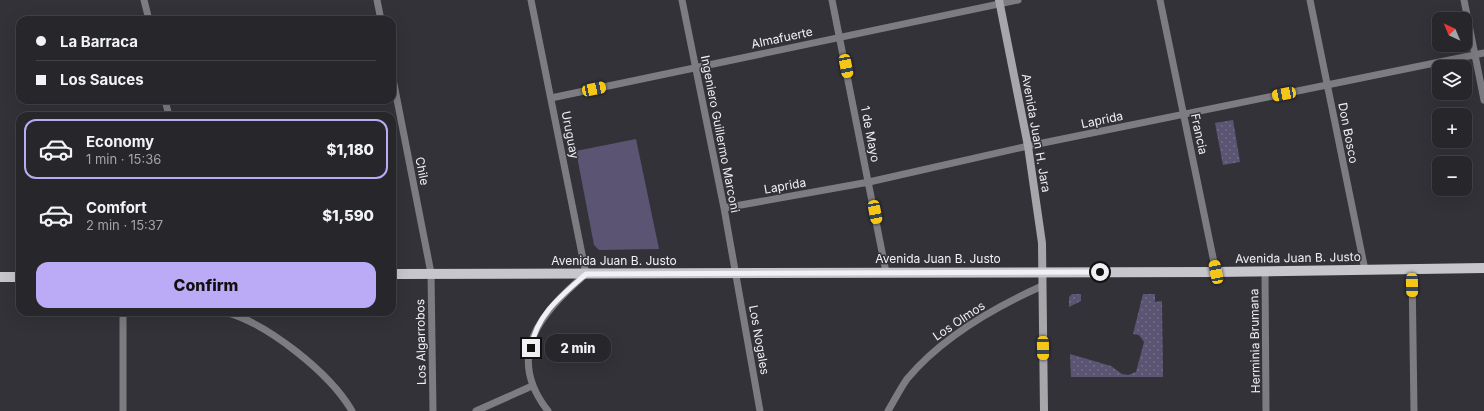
<!DOCTYPE html>
<meta charset="utf-8">
<style>
body{margin:0;font-family:Inter,sans-serif;background:#323237;color:#f1f3f6;height:100vh;display:flex;flex-direction:column;font-size:15px;white-space:nowrap}
*{box-sizing:border-box;margin:0}
p{font-size:13px;color:#a4a5a9}
.icon{flex:none;width:22px;height:22px;fill:none;stroke:currentColor;stroke-width:2;stroke-linecap:round;stroke-linejoin:round}
.map{position:relative;flex:1;overflow:hidden}
.side{position:absolute;left:16px;top:112px;width:380px;height:204px;display:flex;flex-direction:column;background:#26262b;border-radius:12px;box-shadow:0 4px 16px #0002,0 0 0 1px #424347}
.side>*{flex:none}
.hud{position:absolute;left:16px;top:16px;width:380px;height:88px;border-radius:12px;box-shadow:0 4px 16px #0002,0 0 0 1px #424347;display:grid;align-content:center;height:88px;padding:0 20px;background:#26262b}
.needle{width:26px;rotate:316deg}
.fabs{position:absolute;left:1432px;top:12px;display:grid;gap:8px}
.fabs a{display:grid;place-items:center;width:40px;height:40px;border-radius:8px;background:#26262b;box-shadow:0 4px 16px #0002,0 0 0 1px #424347;font-size:20px}
.end{position:absolute;width:18px;height:18px;margin:-9px;border:5px solid #f1f0f4;background:#111;box-shadow:0 0 0 2px #111}
.from{border-radius:50%}
.bubble{position:absolute;height:28px;border-radius:12px;background:#26262b;box-shadow:0 4px 16px #0002,0 0 0 1px #424347;font-size:13px;font-weight:800;line-height:28px;text-align:center}
.car{position:absolute;width:12px;height:24px;margin:-12px -6px;border-radius:5px;box-shadow:0 0 3px 1px #0007;background:linear-gradient(#f5c518 24%,#345 0 40%,#f5c518 0 76%,#345 0 86%,#f5c518 0)}
.hud b{display:flex;align-items:center;gap:14px;height:38px;font-size:15px}
.hud b+b{border-top:1px solid #424347}
.hud i{width:10px;height:10px;background:#f1f3f6}
ul{padding:7px 0 0;list-style:none}
li{display:flex;align-items:center;gap:12px;height:60px;margin:0 8px 6px;padding:0 12px;border:2px solid transparent;border-radius:12px}
li div{flex:1}
li b{display:block;font-size:15px}
li em{font-style:normal;font-weight:800}
li.selected{border-color:#bbaaf6}
li>.icon{width:36px;height:36px;stroke-width:1.5}
.primary-button{display:flex;gap:8px;margin-top:auto;padding:8px 20px}
.primary-button a{flex:1;height:46px;border-radius:12px;background:#bbaaf6;color:#111;font-size:16px;font-weight:800;line-height:46px;text-align:center}
.map>svg:first-child{display:block}
.grass{fill:url(#grass-dots)}
.garden{fill:#5b5573}
.lines{fill:none;stroke-linecap:round;stroke-linejoin:round}
.street{stroke:#7d7c80;stroke-width:7}
.secondary{stroke:#a7a6ab;stroke-width:8}
.primary{stroke:#c7c6cd;stroke-width:10}
.route{stroke:#f1f0f4;stroke-width:5}
.labels{text-anchor:middle;stroke-width:3;stroke-linejoin:round;paint-order:stroke}
.street-label{font-size:12px;fill:#f1f0f4;stroke:#333239}
</style>
<div class="map">
<svg width="1484" height="411" viewBox="0 0 1484 411">
<defs>
<pattern id="grass-dots" width="8" height="8" patternUnits="userSpaceOnUse"><rect width="8" height="8" fill="#5b5573"/><path d="M2 2h.1M6 6h.1" fill="none" stroke="#736e88" stroke-width="1.8" stroke-linecap="round"/></pattern>
</defs>
<rect width="100%" height="100%" fill="#333239"/>
<path class="grass" d="M1233 120 1240 162 1223 165 1215 123Z
M1072 294H1081V301L1069 307V297Z
M1143 294H1155V302L1162 301 1163 377H1071L1070 354 1111 366 1122 374 1128 375 1136 372 1144 342 1139 335 1133 334Z"/>
<path class="garden" d="M636 139 659 249 599 250 594 245 576 151Z"/>
<g class="lines">
<path class="street" d="M144 0 149 20
M377 0 381 20
M531 0 586 274C541 312 504 355 548 411
M682 0 724 208 760 411
M832 0 886 272
M1160 0 1216 272
M1310 0 1365 270
M1464 0 1484 100
M392 74 431 273 433 411
M551 98 1018 0
M165 100 169 116
M724 208 869 182 1028 146 1484 53
M1412 269 1414 411
M1265 271 1266 411
M123 312V411
M225 312C267 323 330 373 352 411
M476 411 532 386
M888 411C894 401 900 389 907 379 942 337 993 308 1042 286"/>
<path class="secondary" d="M999 0 1028 146 1042 243 1044 411"/>
<path class="primary" d="M392 274 1216 272 1484 268
M0 277H20"/>
</g>
<g class="lines">
<path class="route" d="M531 348C536 315 562 295 586 274L1100 272"/>
</g>
<g class="labels">
<g class="street-label">
<text transform="translate(782 38) rotate(-12)" y="4">Almafuerte</text>
<text transform="translate(1102 120) rotate(-12)" y="4">Laprida</text>
<text transform="translate(1036 133) rotate(80)" y="4">Avenida Juan H. Jara</text>
<text transform="translate(1348 133) rotate(79)" y="4">Don Bosco</text>
<text transform="translate(720 134) rotate(79)" y="4">Ingeniero Guillermo Marconi</text>
<text transform="translate(870 134) rotate(79)" y="4">1 de Mayo</text>
<text transform="translate(1199 134) rotate(78)" y="4">Francia</text>
<text transform="translate(570 135) rotate(79)" y="4">Uruguay</text>
<text transform="translate(422 171) rotate(79)" y="4">Chile</text>
<text transform="translate(785 186) rotate(-10)" y="4">Laprida</text>
<text transform="translate(1298 258) rotate(-1)" y="4">Avenida Juan B. Justo</text>
<text x="938" y="263">Avenida Juan B. Justo</text>
<text x="614" y="265">Avenida Juan B. Justo</text>
<text transform="translate(959 321) rotate(-34)" y="4">Los Olmos</text>
<text transform="translate(759 340) rotate(80)" y="4">Los Nogales</text>
<text transform="translate(1255 341) rotate(-91)" y="4">Herminia Brumana</text>
<text transform="translate(421 342) rotate(-91)" y="4">Los Algarrobos</text>
</g>
</g>
</svg>
<div class="fabs">
<a><svg class="needle" viewBox="-14 -14 28 28"><path d="M0-13l5 13h-10z" fill="#e53935"/><path d="M0 13l5-13h-10z" fill="#a4a5a9"/></svg></a>
<a><svg class="icon" aria-label="layers" viewBox="0 0 24 24"><path d="M12 4l9 5-9 5-9-5zM3 14l9 5 9-5"/></svg></a>
<a>+</a>
<a>−</a>
</div>
<i class="end from" style="left:1100px;top:272px"></i>
<i class="end" style="left:531px;top:348px"></i>
<div class="bubble" style="left:545px;top:334px;width:66px">2 min</div>
<i class="car" style="left:846px;top:66px;rotate:169deg"></i>
<i class="car" style="left:594px;top:89px;rotate:78deg"></i>
<i class="car" style="left:1284px;top:94px;rotate:259deg"></i>
<i class="car" style="left:875px;top:212px;rotate:169deg"></i>
<i class="car" style="left:1216px;top:272px;rotate:349deg"></i>
<i class="car" style="left:1412px;top:285px;rotate:179deg"></i>
<i class="car" style="left:1043px;top:348px;rotate:179deg"></i>
<div class="hud">
<b><i class="from"></i>La Barraca</b>
<b><i></i>Los Sauces</b>
</div>
<section class="side">
<ul>
<li class="selected"><svg class="icon" aria-label="car" viewBox="0 0 24 24"><path d="M5 17H2v-5l4-1 3-4h7l3 4 3 1v5h-3M9 17h6M6 11h13"/><circle cx="7" cy="17" r="2"/><circle cx="17" cy="17" r="2"/></svg><div><b>Economy</b><p>1 min · 15:36</p></div><em>$1,180</em></li>
<li><svg class="icon" aria-label="car" viewBox="0 0 24 24"><path d="M5 17H2v-5l4-1 3-4h7l3 4 3 1v5h-3M9 17h6M6 11h13"/><circle cx="7" cy="17" r="2"/><circle cx="17" cy="17" r="2"/></svg><div><b>Comfort</b><p>2 min · 15:37</p></div><em>$1,590</em></li>
</ul>
<div class="primary-button"><a>Confirm</a></div>
</section>
</div>
